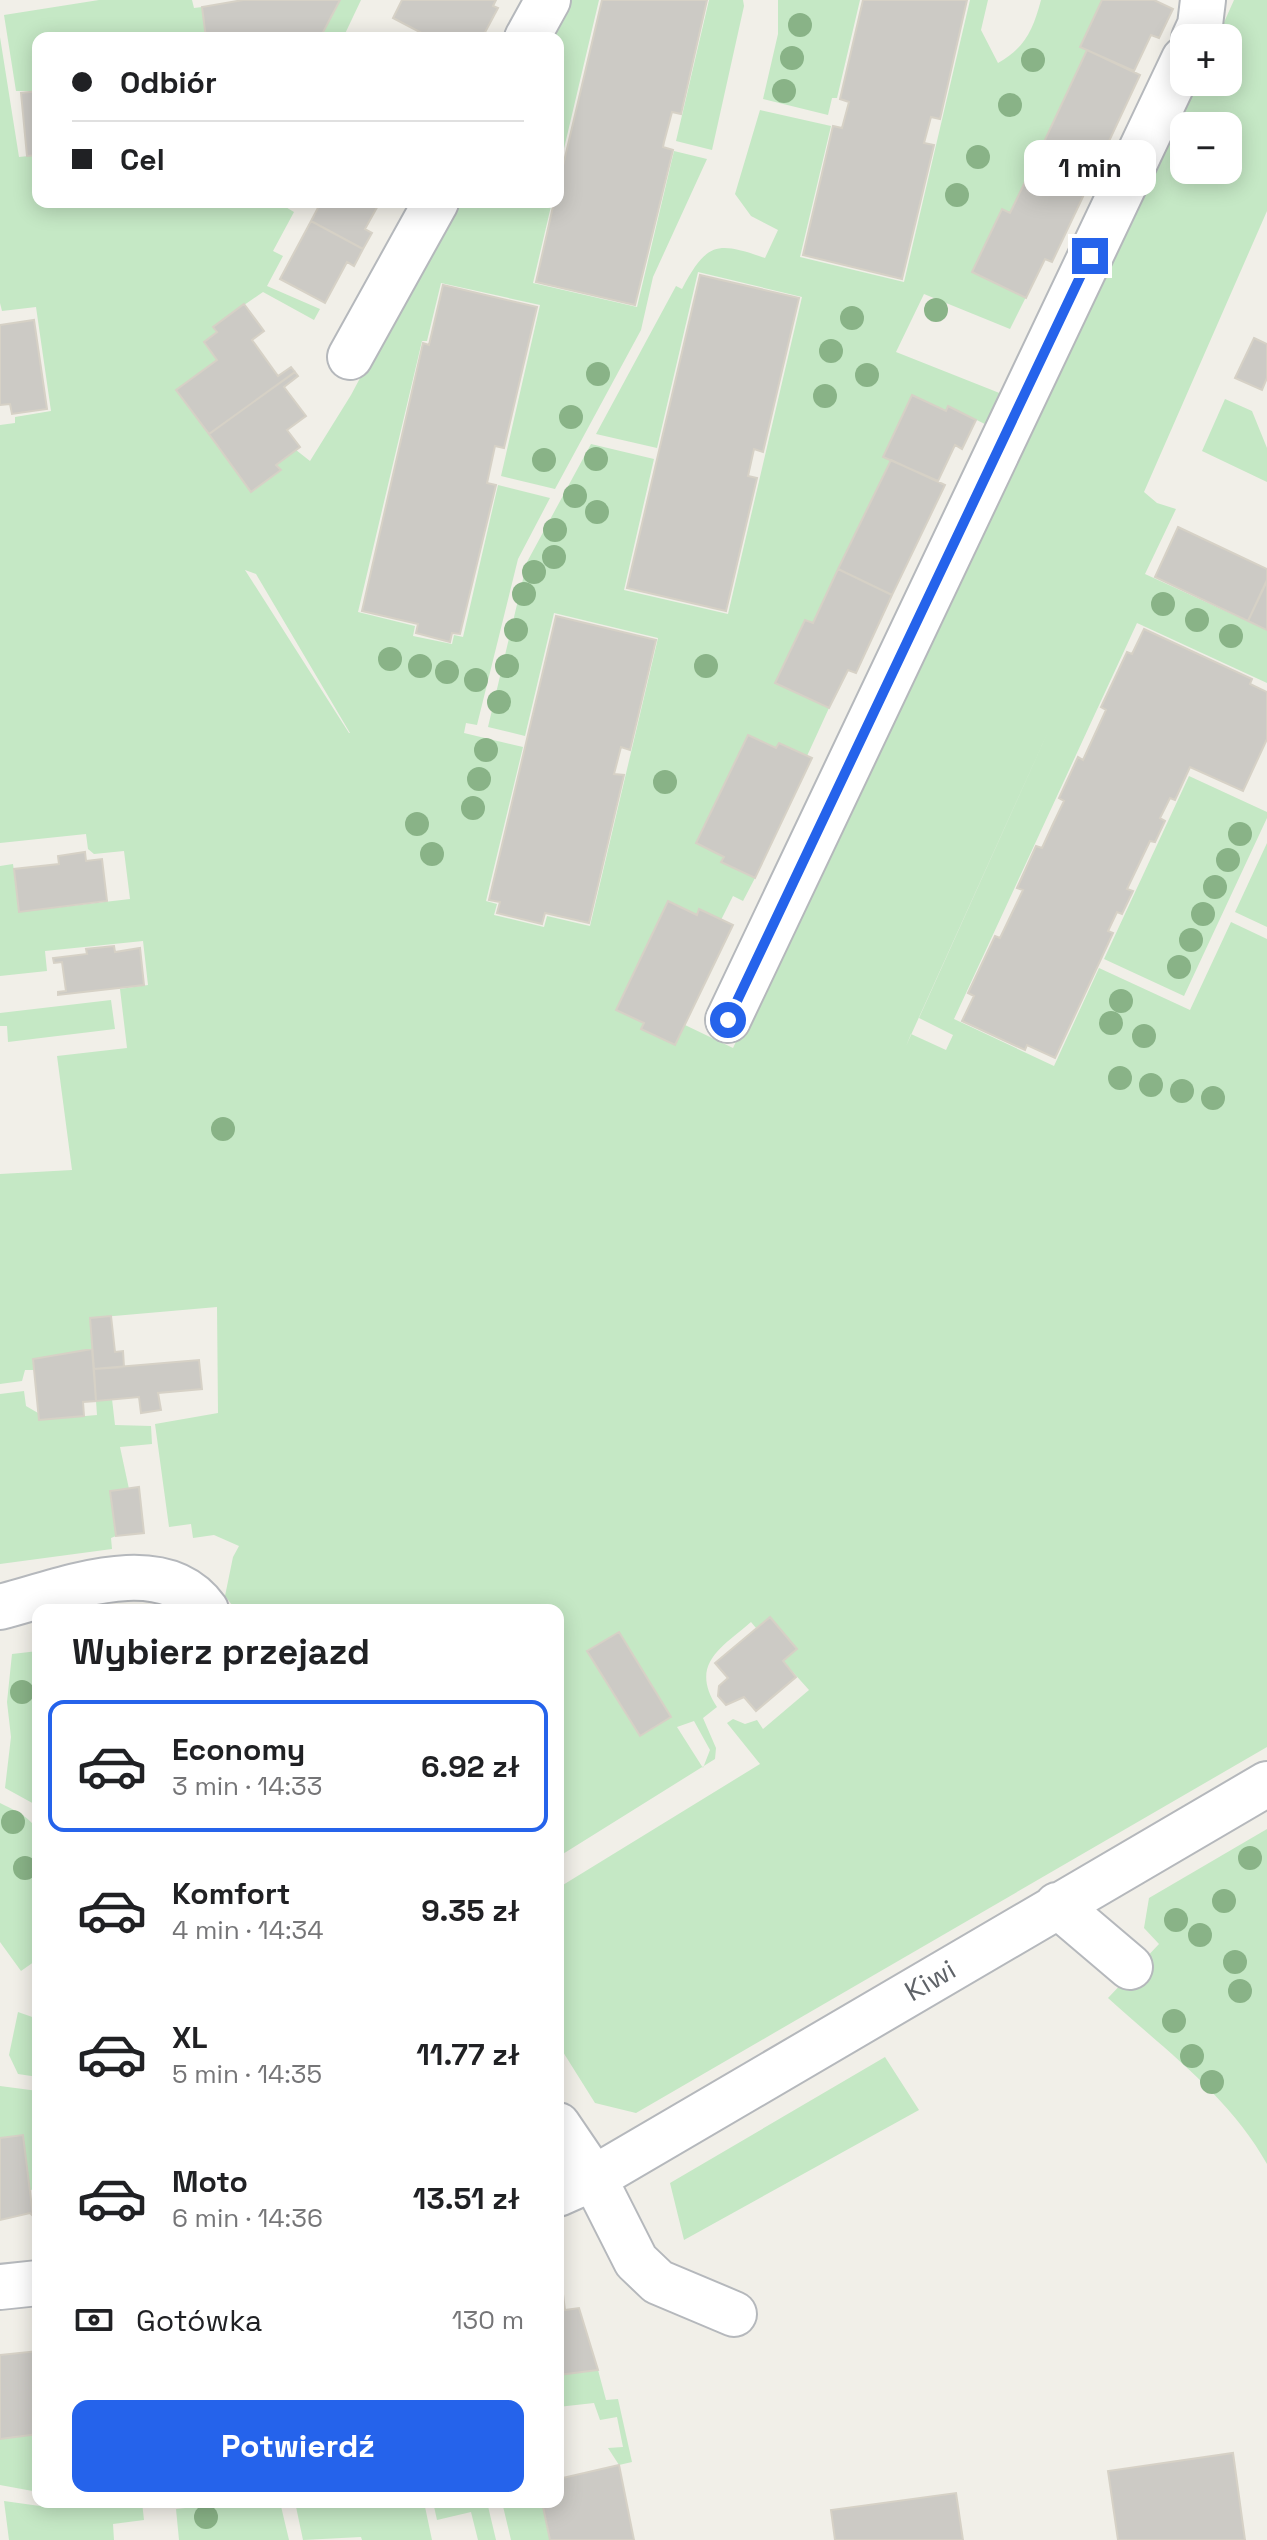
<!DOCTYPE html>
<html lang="pl">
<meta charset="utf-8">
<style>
body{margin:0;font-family:"Space Grotesk",sans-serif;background:#f6f6f6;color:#202124;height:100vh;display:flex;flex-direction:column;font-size:30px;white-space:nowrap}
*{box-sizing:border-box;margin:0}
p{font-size:26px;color:#757577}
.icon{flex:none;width:44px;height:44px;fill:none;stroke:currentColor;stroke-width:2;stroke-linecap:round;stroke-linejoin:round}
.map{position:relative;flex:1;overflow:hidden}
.sheet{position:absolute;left:32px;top:1604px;width:532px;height:904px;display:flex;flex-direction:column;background:#fff;border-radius:16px;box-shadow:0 4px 20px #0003}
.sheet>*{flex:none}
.hud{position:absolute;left:32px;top:32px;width:532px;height:176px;border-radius:16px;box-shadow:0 4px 20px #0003;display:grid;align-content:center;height:176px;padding:0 40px;background:#fff}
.controls{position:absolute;left:1170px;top:24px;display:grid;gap:16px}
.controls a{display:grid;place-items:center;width:72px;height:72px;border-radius:16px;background:#fff;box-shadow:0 4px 20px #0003;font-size:40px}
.end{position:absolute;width:36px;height:36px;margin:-18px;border:10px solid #2563eb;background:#fff;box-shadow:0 0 0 4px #fff}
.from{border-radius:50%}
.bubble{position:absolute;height:56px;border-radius:16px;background:#fff;box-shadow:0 4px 20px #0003;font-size:26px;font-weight:700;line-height:56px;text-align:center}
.hud b{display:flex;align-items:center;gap:28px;height:76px;font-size:30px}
.hud b+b{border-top:2px solid #e0e0e0}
.hud i{width:20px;height:20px;background:#202124}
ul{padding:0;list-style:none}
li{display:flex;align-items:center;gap:24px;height:132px;margin:0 16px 12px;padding:0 24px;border:4px solid transparent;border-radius:16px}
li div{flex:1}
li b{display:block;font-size:30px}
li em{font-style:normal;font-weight:700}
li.current{border-color:#2563eb}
li>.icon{width:72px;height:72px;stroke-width:1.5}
h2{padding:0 40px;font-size:36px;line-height:96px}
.pay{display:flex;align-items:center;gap:20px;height:88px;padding:0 40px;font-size:30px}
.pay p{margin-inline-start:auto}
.cta{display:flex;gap:16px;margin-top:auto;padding:16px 40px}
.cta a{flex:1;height:92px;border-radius:16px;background:#2563eb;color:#fff;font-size:32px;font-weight:700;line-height:92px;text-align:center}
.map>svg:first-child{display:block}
.green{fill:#c5e8c5;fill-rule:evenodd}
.building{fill:#cccac5;stroke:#d6d1c6;stroke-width:2}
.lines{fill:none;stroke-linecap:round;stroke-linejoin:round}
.minor-casing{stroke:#b5b8bc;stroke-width:48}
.minor{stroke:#fff;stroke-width:44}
.tree{fill:#89b387}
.route{stroke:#2563eb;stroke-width:10}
.labels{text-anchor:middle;stroke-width:6;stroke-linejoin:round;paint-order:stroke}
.street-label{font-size:28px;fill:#5f6368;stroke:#fff}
</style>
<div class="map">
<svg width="1267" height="2540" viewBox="0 0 1267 2540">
<rect width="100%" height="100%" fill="#f1efe8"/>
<path class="green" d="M99 0H192L194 8 202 7 206 38H38V91H16L4 15Z
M340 0H361L343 38H320Z
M563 0H599L558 174V38H542Z
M709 0H743L744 6 712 150 676 141Z
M778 0H860L837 98H832L828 115 763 99 778 34Z
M970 0H988L981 30 998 63C1025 48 1033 30 1041 0H1102L1080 46 1087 50 1010 213 1002 210 972 272 1026 297 1010 329 924 294 896 352 1007 396 991 427 948 406 946 411 912 396 883 457 891 461 813 623 805 620 776 683 829 708 807 756 779 743 776 748 748 735 696 843 724 857 722 862 755 878 743 901 733 896 721 920 699 910 697 915 668 902 616 1009 644 1023 685 1025 733 1048 1196 82H1228V38H1217L1234 0H1267V211L1144 492 1157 503 1176 509 1145 574 1267 630V683L1137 623 954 1019 1054 1066 1099 968 1190 1010 1231 922 1267 939V1747L636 2113 595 2103 558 2044V1888L760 1764 727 1723 733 1719 745 1724 757 1720 763 1729 809 1690 783 1661 797 1649 770 1617 756 1628 751 1622C721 1648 689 1664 717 1707L703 1718 716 1748 715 1759 558 1857V1610H236L225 1596 233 1557 239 1546 214 1535 193 1538 191 1524 169 1527 155 1424 218 1413 217 1307 91 1318 92 1349 34 1359V1370H25L22 1381 0 1384V1174L72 1170 57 1056 127 1048 120 989 148 985 143 941 45 951 47 971 0 976V866L13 864 19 912 130 899 124 851 94 854 88 849 86 834 0 843V425L15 423V417L51 411 36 307 2 311 0 303V37L19 157 38 155V202H286L284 206 294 212 273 251 283 256 267 286 320 309 314 320 263 292 214 326 217 332 204 343 217 360 177 390 252 492 280 471 276 465 296 450 310 461 351 395 454 202H552L533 283 637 307 674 151 707 159 653 277 641 330 555 489 501 476 540 305 441 283 427 341H422L358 612 415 626 413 636 452 644 454 635 463 637 498 485 550 498 518 559 477 725 466 723 464 733 523 747 486 901 497 904 494 915 544 927 547 916 590 926 658 638 554 613 525 736 488 727 527 562 591 444 654 459 624 590 728 614 802 297 698 272 657 448 596 434 676 286 682 289C707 241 718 242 765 258L778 230 751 216 735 194 760 110 831 126 800 257 904 282ZM1184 126H1228V170H1184ZM245 570 256 574 350 733H349ZM1056 714 919 1018 953 1035 946 1050 911 1034 906 1046ZM694 1721 710 1750 703 1768 677 1727Z
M1225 399 1252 411 1267 448V482L1202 451Z
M1189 776 1267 812V818L1184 996 1104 959Z
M1267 843V927L1235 912Z
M111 1000 115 1029 8 1042 7 1026H0V1013Z
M24 1391 26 1406 38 1413 39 1420 97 1415 96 1401 112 1399 115 1425 151 1426 152 1444 120 1447 129 1489 110 1492 116 1536 111 1538 112 1549 0 1564V1394Z
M38 1651V1804L36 1805 5 1788 11 1737 7 1702 12 1654Z
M0 1803C35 1820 50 1830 30 1871L38 1876V1959L21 1971 0 1942Z
M1267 1829V2164C1230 2097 1164 2049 1108 1998L1159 1944 1144 1928 1149 1898Z
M18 2012 38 2019V2077L18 2074 9 2055Z
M885 2057 919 2110 684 2240 670 2183Z
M0 2086 38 2091V2189L30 2190 23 2135 0 2138Z
M598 2370 606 2400 618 2399 632 2462 619 2465 608 2448 623 2447 617 2417 600 2420 594 2403 558 2407V2375Z
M38 2434V2492L0 2485V2439Z
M4 2501 47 2507 142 2502 144 2520 113 2524 114 2540H9Z
M241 2502H280L289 2540H179L176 2509Z
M295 2502H424L432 2540H362L361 2537 303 2540Z
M433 2502H487L496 2540H478L471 2512 437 2520Z
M502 2502H542L550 2540H511Z"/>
<path class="building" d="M243 0H340L320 38H206L202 7Z
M402 0H496L493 6 498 8 482 38H431L393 18Z
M602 0H707L681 114 672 112 664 142 663 147 673 150 635 305 536 282 554 202H558V187Z
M863 0H967L940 119 931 117 924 143 934 145 902 279 803 255 833 126 842 128 849 102 840 99Z
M1102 0H1154L1173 9 1159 38 1151 35 1134 71 1080 47Z
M1087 50 1140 75 1089 184 1036 159Z
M38 91V155L27 156 21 93Z
M1036 159 1089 184 1052 262 1045 259 1026 298 972 272 1002 209 1010 213Z
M321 202H380L365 229 372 233 363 249 311 221Z
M311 221 363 249 354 266 347 262 325 303 280 279Z
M700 275 799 298 763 452 754 449 748 476 757 478 726 611 627 588Z
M443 285 537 307 504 448 495 446 487 483 496 485 460 634 452 633 450 642 416 633 418 624 362 611 423 343 429 345Z
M244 304 264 331 252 340 278 376 291 367 295 372 209 434 176 390 217 360 204 342 217 332 213 327Z
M34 320 47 409 12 414 10 404 0 405V325Z
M1254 338 1267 344V378L1262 390 1235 378Z
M295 372 298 376 284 387 306 416 287 430 300 447 276 465 281 470 251 492 209 434Z
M912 395 946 411 948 406 976 420 962 449 955 445 938 481 883 457Z
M891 460 945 485 892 595 838 569Z
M1178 527 1267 569V580L1248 621 1155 577Z
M838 569 892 595 856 673 848 670 829 708 775 683 805 620 813 623Z
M1266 583 1267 584V630L1248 621Z
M556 616 656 640 630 750 621 747 614 774 624 775 589 923 545 913 542 924 497 913 500 902 489 900Z
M1144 629 1252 679 1250 684 1267 692V739L1243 791 1190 767 1175 800 1170 798 1160 818 1165 821 1155 842 1150 841 1127 889 1133 891 1122 914 1117 912 1108 931 1113 933 1055 1058 1027 1045 1025 1050 962 1021 974 996 968 993 995 936 1000 938 1023 890 1017 888 1036 846 1042 848 1053 824 1064 801 1059 798 1078 757 1083 760 1106 710 1101 707 1127 652 1132 654Z
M748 735 776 748 779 743 812 758 755 878 721 862 724 857 696 843Z
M85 852 86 861 102 859 107 901 19 912 14 869 59 864 58 856Z
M668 901 697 915 699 909 733 925 675 1045 641 1029 644 1023 616 1010Z
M114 946 115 952 140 948 144 985 58 995V992L66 991 62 962 54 963 53 958 87 954 86 949Z
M111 1316 115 1352 123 1351 124 1367 94 1369 90 1318Z
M92 1349 96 1401 83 1402 84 1416 39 1420 33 1359Z
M199 1360 202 1389 158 1393 161 1410 141 1413 139 1397 96 1401 94 1369Z
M139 1487 144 1533 116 1536 110 1491Z
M770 1617 797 1649 783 1661 796 1677 756 1711 744 1697 726 1705 718 1696 719 1686 728 1678 715 1663Z
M619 1632 671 1717 640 1736 587 1651Z
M23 2135 33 2216 30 2213 0 2220V2138Z
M558 2286H562L565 2310 579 2308 598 2370 558 2375Z
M38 2351V2434L0 2439V2355Z
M1233 2453 1245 2540H1118L1108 2471Z
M619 2465 634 2540H550L542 2502H558V2479Z
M956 2493 963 2540H835L831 2510Z"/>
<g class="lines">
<defs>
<path id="minor" d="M527 38 548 0
M1194 38 1200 25 1203 0
M350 357 436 202
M728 1020 1184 59
M0 1607C60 1592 162 1548 206 1610
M1057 1905 1130 1967
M558 2125 594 2178 636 2261 658 2282 734 2314
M558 2194 594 2178 1267 1784
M0 2287 38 2283"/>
</defs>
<use href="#minor" class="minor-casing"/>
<use href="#minor" class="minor"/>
</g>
<g class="tree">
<circle cx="800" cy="25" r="12"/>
<circle cx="792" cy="58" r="12"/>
<circle cx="1033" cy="60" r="12"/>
<circle cx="784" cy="91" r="12"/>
<circle cx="1010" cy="105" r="12"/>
<circle cx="978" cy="157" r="12"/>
<circle cx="957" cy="195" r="12"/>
<circle cx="936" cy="310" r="12"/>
<circle cx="852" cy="318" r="12"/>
<circle cx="831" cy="351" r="12"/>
<circle cx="598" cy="374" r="12"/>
<circle cx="867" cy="375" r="12"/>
<circle cx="825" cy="396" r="12"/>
<circle cx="571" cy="417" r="12"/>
<circle cx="596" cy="459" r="12"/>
<circle cx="544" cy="460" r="12"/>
<circle cx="575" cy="496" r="12"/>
<circle cx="597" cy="512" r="12"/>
<circle cx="555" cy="530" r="12"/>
<circle cx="554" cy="557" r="12"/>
<circle cx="534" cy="572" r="12"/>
<circle cx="524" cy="594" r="12"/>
<circle cx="1163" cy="604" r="12"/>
<circle cx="1197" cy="620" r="12"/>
<circle cx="516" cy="630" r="12"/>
<circle cx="1231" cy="636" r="12"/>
<circle cx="390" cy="659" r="12"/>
<circle cx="420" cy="666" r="12"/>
<circle cx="507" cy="666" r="12"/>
<circle cx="706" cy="666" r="12"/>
<circle cx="447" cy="672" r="12"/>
<circle cx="476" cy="680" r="12"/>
<circle cx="499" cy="702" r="12"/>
<circle cx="486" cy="750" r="12"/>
<circle cx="479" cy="779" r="12"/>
<circle cx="665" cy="782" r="12"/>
<circle cx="473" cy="808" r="12"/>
<circle cx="417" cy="824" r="12"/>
<circle cx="1240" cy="834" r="12"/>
<circle cx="432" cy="854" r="12"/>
<circle cx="1228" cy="860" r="12"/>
<circle cx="1215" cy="887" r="12"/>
<circle cx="1203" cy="914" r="12"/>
<circle cx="1191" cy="940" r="12"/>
<circle cx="1179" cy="967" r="12"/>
<circle cx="1121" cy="1001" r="12"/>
<circle cx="1111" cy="1023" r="12"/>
<circle cx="1144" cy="1036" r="12"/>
<circle cx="1120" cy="1078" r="12"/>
<circle cx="1151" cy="1085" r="12"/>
<circle cx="1182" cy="1091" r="12"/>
<circle cx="1213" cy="1098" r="12"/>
<circle cx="223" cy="1129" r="12"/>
<circle cx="22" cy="1692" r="12"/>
<circle cx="13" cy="1822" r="12"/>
<circle cx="1250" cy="1858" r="12"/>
<circle cx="25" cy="1868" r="12"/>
<circle cx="1224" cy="1901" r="12"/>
<circle cx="1176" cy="1920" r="12"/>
<circle cx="1200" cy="1935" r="12"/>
<circle cx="1235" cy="1962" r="12"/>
<circle cx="1240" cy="1991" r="12"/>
<circle cx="1174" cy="2021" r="12"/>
<circle cx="1192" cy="2056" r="12"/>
<circle cx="1212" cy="2082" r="12"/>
<circle cx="206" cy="2517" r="12"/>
</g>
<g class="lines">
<path class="route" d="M728 1020 1090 256"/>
</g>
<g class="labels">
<g class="street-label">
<text transform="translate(930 1980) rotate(-30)" y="10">Kiwi</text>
</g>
</g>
</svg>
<div class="controls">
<a>+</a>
<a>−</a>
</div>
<i class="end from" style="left:728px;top:1020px"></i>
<i class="end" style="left:1090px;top:256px"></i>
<div class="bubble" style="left:1024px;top:140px;width:132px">1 min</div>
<div class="hud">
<b><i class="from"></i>Odbiór</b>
<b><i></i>Cel</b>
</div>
<section class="sheet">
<h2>Wybierz przejazd</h2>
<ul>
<li class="current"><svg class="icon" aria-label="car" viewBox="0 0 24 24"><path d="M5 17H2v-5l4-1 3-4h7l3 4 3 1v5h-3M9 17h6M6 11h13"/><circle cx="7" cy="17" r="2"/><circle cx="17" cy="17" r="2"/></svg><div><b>Economy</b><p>3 min · 14:33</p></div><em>6.92 zł</em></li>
<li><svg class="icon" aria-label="car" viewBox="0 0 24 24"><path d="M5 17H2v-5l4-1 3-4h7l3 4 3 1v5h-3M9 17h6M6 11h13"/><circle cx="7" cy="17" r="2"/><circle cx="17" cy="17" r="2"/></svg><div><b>Komfort</b><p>4 min · 14:34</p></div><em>9.35 zł</em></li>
<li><svg class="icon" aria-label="car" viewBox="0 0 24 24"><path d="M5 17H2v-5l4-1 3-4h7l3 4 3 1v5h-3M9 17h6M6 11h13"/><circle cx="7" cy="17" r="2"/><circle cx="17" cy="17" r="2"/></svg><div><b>XL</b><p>5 min · 14:35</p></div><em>11.77 zł</em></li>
<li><svg class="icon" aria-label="car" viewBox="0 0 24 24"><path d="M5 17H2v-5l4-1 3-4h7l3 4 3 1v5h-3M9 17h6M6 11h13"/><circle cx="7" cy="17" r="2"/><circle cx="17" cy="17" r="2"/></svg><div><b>Moto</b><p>6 min · 14:36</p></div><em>13.51 zł</em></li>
</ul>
<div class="pay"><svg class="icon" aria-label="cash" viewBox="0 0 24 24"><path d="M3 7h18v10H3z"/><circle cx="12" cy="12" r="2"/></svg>Gotówka<p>130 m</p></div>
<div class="cta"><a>Potwierdź</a></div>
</section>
</div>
